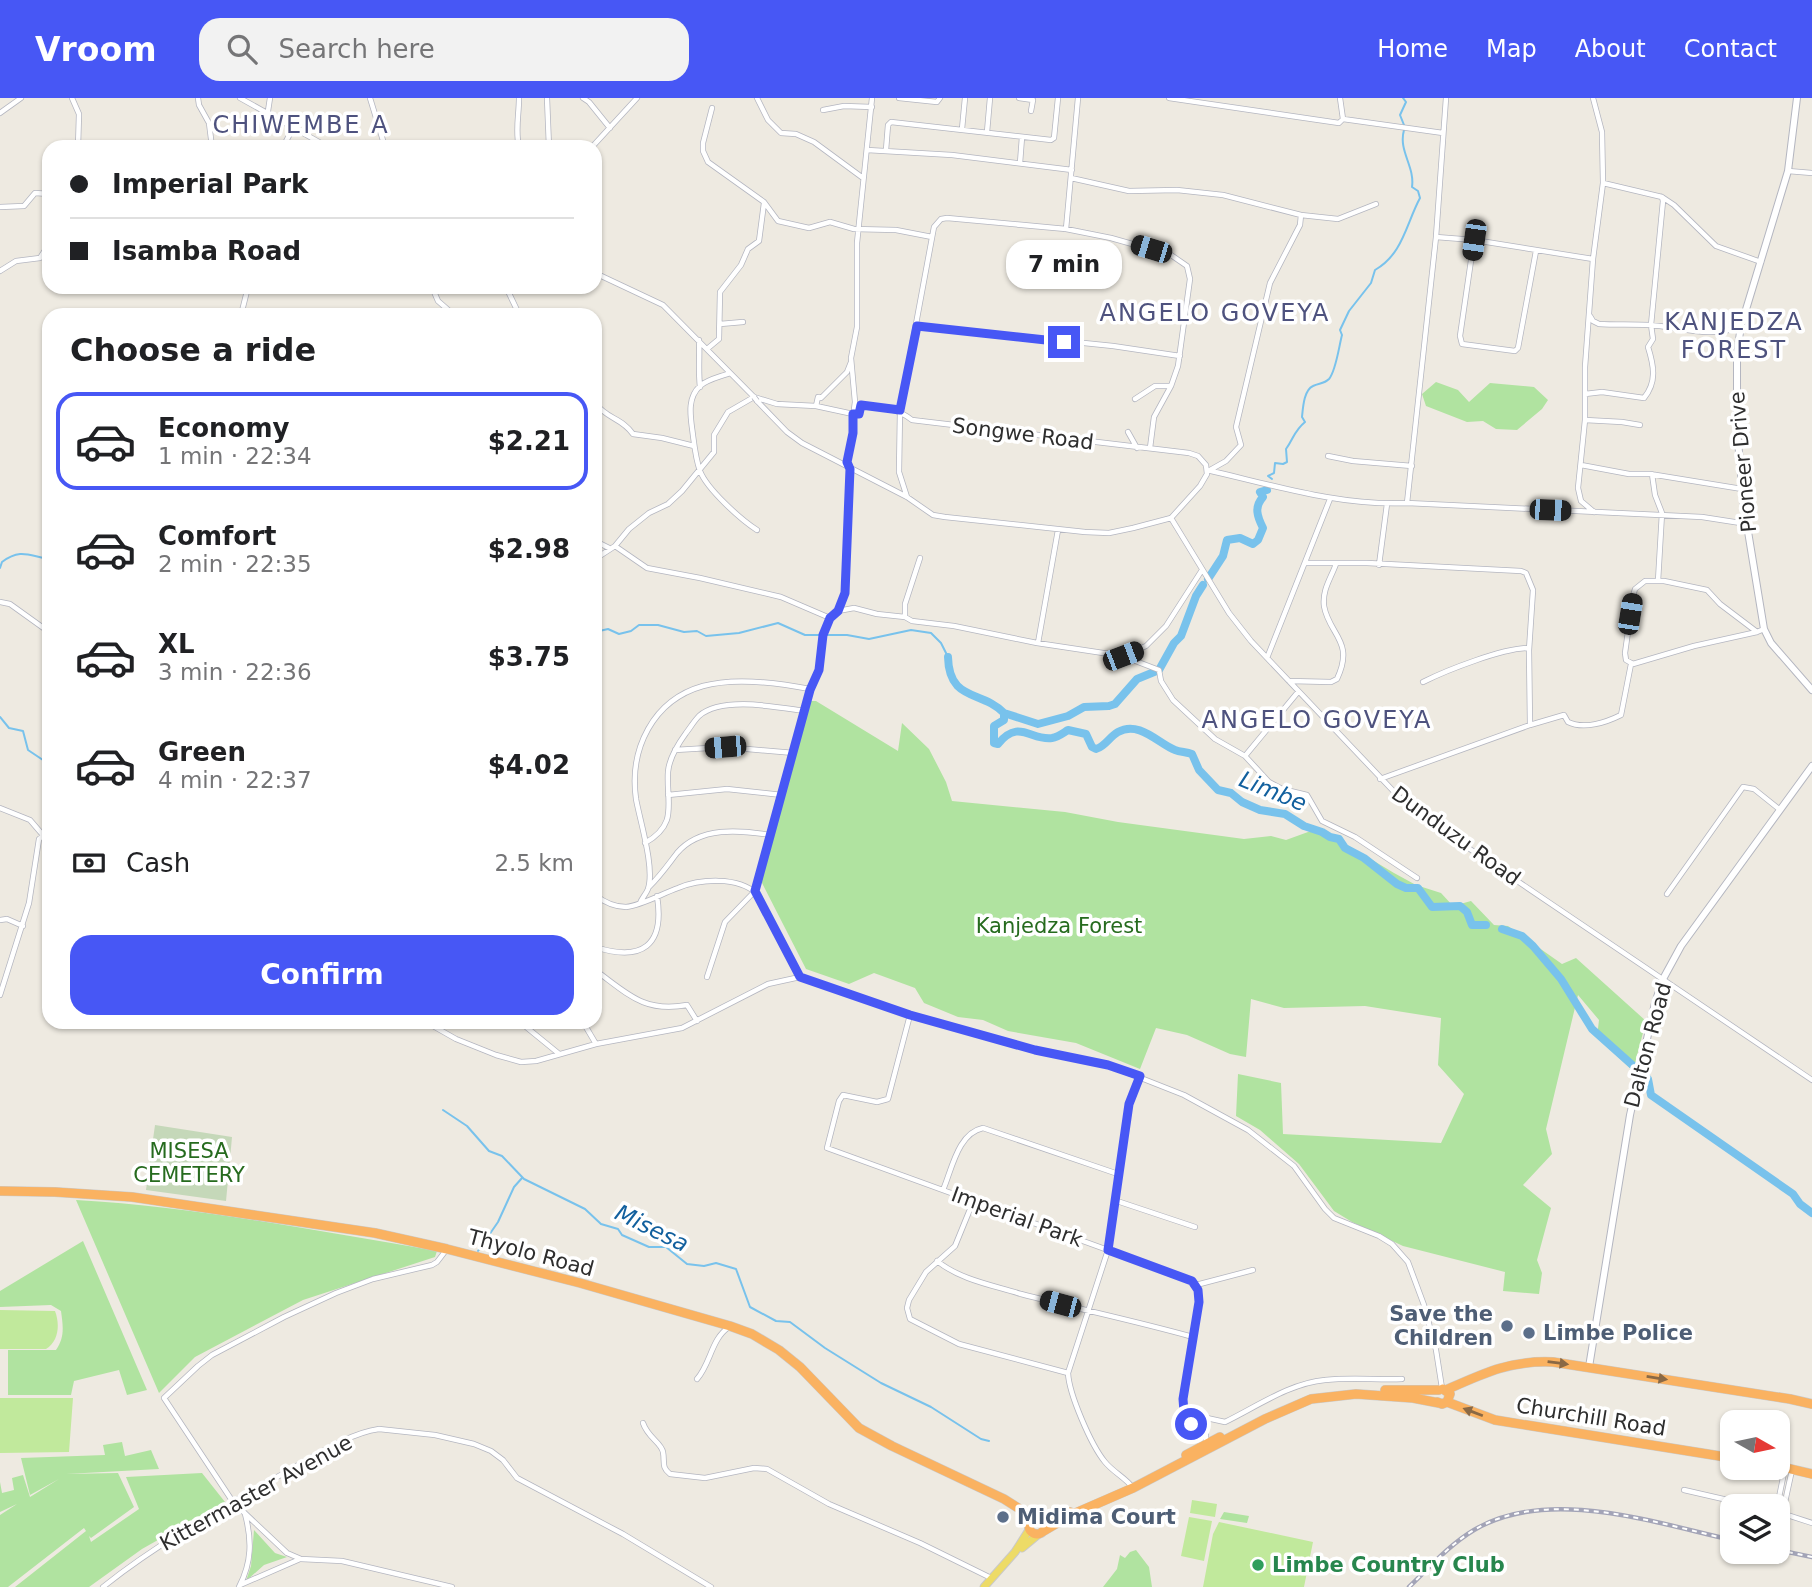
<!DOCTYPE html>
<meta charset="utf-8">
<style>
body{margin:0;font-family:"DejaVu Sans",sans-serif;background:#f2f2f2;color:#202124;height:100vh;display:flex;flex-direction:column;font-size:26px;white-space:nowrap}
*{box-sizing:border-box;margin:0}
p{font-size:23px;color:#757577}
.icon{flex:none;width:38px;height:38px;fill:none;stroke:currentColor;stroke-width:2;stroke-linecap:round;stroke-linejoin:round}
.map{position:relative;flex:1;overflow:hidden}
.drawer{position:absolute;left:42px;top:210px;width:560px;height:721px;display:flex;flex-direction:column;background:#fff;border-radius:21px;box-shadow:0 2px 5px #0004}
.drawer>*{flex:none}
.top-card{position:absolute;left:42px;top:42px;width:560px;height:154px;border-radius:21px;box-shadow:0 2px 5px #0004;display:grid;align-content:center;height:154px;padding:0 28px;background:#fff}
.needle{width:46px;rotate:99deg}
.buttons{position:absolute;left:1720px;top:1312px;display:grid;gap:14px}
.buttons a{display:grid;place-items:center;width:70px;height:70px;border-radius:14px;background:#fff;box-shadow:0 2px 5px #0004;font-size:35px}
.end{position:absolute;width:32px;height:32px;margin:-16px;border:9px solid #4757f5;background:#fff;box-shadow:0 0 0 4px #fff}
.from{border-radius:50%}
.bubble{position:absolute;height:49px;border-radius:21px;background:#fff;box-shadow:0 2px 5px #0004;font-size:23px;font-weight:800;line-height:49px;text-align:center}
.car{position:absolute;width:21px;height:42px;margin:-21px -10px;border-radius:9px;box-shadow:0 0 5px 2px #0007;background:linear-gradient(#222 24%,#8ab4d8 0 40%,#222 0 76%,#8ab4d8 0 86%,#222 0)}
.top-card b{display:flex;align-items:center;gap:24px;height:66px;font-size:26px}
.top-card b+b{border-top:2px solid #e0e0e0}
.top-card i{width:18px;height:18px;background:#202124}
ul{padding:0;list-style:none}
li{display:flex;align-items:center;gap:21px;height:98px;margin:0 14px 10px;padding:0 14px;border:4px solid transparent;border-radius:21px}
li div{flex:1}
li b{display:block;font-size:26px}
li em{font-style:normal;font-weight:800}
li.selected{border-color:#4757f5}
li>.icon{width:63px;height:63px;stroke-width:1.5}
h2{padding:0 28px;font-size:32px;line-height:84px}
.pay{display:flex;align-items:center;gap:18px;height:77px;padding:0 28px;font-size:26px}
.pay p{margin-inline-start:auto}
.primary-button{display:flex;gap:14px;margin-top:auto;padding:14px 28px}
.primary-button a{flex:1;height:80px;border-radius:21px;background:#4757f5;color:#fff;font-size:28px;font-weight:800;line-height:80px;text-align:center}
header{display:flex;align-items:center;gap:42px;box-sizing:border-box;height:98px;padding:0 35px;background:#4757f5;color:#fff}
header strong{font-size:33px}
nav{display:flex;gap:38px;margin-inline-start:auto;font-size:24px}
.search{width:490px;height:63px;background:#f2f2f2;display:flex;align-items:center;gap:18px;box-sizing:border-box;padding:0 24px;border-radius:21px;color:#757577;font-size:26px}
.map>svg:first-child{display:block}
.green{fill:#b0e3a0}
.cemetery{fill:#c5d8b9}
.pitch{fill:#c1e99c}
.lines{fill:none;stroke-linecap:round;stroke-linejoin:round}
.stream{stroke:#78c2ec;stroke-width:2}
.river{stroke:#78c2ec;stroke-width:8}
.street-casing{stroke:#b4b6c0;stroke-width:6}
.secondary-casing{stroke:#b4b6c0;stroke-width:8}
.primary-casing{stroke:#c9c9c9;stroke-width:9}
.highway-casing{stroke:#c9c9c9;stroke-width:10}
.street{stroke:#fff;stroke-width:4.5}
.secondary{stroke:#fff;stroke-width:6}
.primary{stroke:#eddb67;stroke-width:7}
.highway{stroke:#fab261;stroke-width:9}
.rail-casing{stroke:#a3a4b7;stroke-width:4.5}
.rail{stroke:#fff;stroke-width:2;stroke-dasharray:5;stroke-linecap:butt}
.street-bridge-casing{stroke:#b4b6c0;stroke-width:6;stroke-linecap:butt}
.street-bridge{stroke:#fff;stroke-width:4.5}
.oneway{fill:#8a6945}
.route{stroke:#4757f5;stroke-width:9}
.service-dot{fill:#5c6f8a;stroke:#fff;stroke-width:2.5}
.leisure-dot{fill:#2e9e5b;stroke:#fff;stroke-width:2.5}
.labels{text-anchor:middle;stroke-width:7;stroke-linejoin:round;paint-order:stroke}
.street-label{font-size:21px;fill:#2e2e2e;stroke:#fff}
.park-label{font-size:21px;fill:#266b1e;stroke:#fff}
.service-label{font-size:21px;font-weight:bold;fill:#4e5e75;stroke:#fff;text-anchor:start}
.leisure-label{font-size:21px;font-weight:bold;fill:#27864d;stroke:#fff;text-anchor:start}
.water-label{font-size:23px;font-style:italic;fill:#12609e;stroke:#fff}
.quarter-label{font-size:24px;letter-spacing:2px;fill:#4e527e;stroke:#fff}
</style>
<header>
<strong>Vroom</strong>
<div class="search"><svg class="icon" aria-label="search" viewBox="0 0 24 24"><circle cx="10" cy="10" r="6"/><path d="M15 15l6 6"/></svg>Search here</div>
<nav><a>Home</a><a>Map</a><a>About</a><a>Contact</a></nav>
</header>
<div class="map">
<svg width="1812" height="1489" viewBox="0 0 1812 1489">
<rect width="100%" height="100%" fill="#eeeae1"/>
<path class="green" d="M1436 284 1458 292 1469 304 1490 285 1534 289 1548 302 1542 311 1517 332 1496 331 1483 323 1467 324 1426 308 1422 296Z
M808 603H816L898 653 902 625 929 651 946 684 952 703 1065 714 1118 724 1244 741 1271 738 1286 742 1319 730 1394 775 1416 787 1441 795 1453 808 1471 803 1494 827 1508 828 1562 866 1576 860 1646 923 1633 973 1597 939 1599 922 1578 897 1546 1031 1552 1056 1523 1087 1551 1110 1537 1162 1542 1175 1539 1196 1503 1193 1505 1174 1403 1148 1352 1124 1334 1113 1299 1066 1260 1032 1236 1018 1238 976 1281 985 1283 1036 1441 1045 1464 996 1438 967 1441 920 1365 908 1284 910 1251 901 1246 959 1230 956 1187 937 1156 930 1140 971 1076 945 1008 933 983 922 958 919 924 905 915 890 874 875 849 886 806 871 761 783Z
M76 1102C198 1109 317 1133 437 1153L435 1159 303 1202 195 1259 159 1295Z
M83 1143 147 1292 127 1297 119 1272 74 1283 71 1297H8V1252H56C65 1239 63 1228 61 1213L51 1207 0 1209V1193Z
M122 1344 125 1358 151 1352 159 1371 66 1376 118 1375 134 1409 91 1440 89 1438 91 1444 139 1411 126 1379 202 1375 225 1404 142 1451 89 1489H15L86 1433 84 1430 8 1489H0V1417L17 1406 0 1414V1384L2 1395 14 1392 12 1380 23 1377 30 1399 59 1381 30 1397 21 1360 105 1357 103 1347Z
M1224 1414 1249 1418 1247 1425 1220 1421Z
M254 1432 275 1455 287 1459 264 1467 246 1483 251 1468Z
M1136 1452 1149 1469 1152 1489H1103L1117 1471 1120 1457 1125 1460 1130 1454Z"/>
<path class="cemetery" d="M155 1027 232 1039 226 1103 146 1092Z"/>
<path class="pitch" d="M0 1212 55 1213C60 1226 59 1243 46 1251H0Z
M0 1300H73L69 1354 0 1355Z
M1192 1402 1217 1406 1215 1419 1190 1415Z
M1189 1419 1212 1423 1204 1463 1181 1458Z
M1219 1424 1313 1444 1304 1489H1203L1213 1436Z"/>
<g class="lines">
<path class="stream" d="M1403 0 1406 4 1400 17 1404 27
M1272 381 1268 378 1274 375 1275 365 1283 366 1287 364 1286 351C1294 340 1294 333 1305 324L1302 319C1303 309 1304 292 1313 288 1319 285 1324 286 1329 281 1336 273 1339 248 1342 237L1340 232 1349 213 1371 185 1375 172C1403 156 1406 126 1420 100L1418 93 1412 89C1415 68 1398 53 1404 32
M0 470 2 464C21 450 29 458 49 461
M595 534 608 531 619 536 631 533 639 527H658L684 534 697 533 706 538 739 535 778 525 805 537H847L869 541 911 532 931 535 941 545 948 559
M0 619 9 630 23 633 28 652 49 666
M443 1012 467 1028 489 1053 502 1058 524 1081 585 1111 601 1126 618 1131 622 1137 649 1149H666L687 1166 704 1168 716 1165 736 1171 750 1209 776 1223 790 1224 825 1250 881 1285 931 1309 981 1341 989 1343
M478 1153 498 1124 514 1089 522 1080"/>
<path class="river" d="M1208 481 1223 458 1227 442 1240 440 1253 446 1258 442 1263 430C1257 418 1254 409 1263 399L1260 394 1267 392
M948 559C949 604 982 592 1004 615V622L994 628V645L998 646C1019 620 1031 643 1052 640 1058 639 1063 635 1068 632L1086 636 1092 649 1096 651C1106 648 1109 639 1118 634 1139 622 1159 646 1175 652 1180 654 1186 654 1192 656L1199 672 1218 692 1231 695 1242 704 1260 712 1285 716 1304 728 1322 734 1330 739 1339 741 1345 750 1364 760 1397 786 1406 790H1418L1432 809 1460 808 1467 814 1472 827H1486
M1004 615 1038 626 1068 618 1084 609 1109 608 1115 606 1137 581 1159 572 1174 545 1181 538 1196 498 1203 487
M1502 831 1522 838 1533 848 1561 881 1592 931 1648 981 1651 997 1793 1096 1800 1106 1812 1115"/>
<defs>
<path id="street" d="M72 0 79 16 78 49
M198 0 199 7 209 25 212 49
M240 0 328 49
M370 0 385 49
M547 0 549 49
M583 0 589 4 610 30
M757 0 768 22 781 35 796 36 814 44 863 80
M899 0 937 4 940 0
M1019 0 1033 2 1031 13
M1169 0 1339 25 1343 21 1340 0
M712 10 703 45V53L708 64 764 104 778 123 809 130 830 124 854 131 896 132 932 139
M823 12 844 8 872 9
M268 13 270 0
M0 15 21 0
M1343 21 1443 35
M962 31 965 0
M987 34 990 0
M283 49 293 30
M519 49C515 33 519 17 519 0
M592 49 637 0
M867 52 952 57 1072 72
M886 52 888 27 891 24 1051 42 1054 40 1058 0
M1020 65 1022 39
M1788 73 1812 75
M1071 80 1129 93 1177 92 1223 97 1301 117 1300 127 1270 185 1236 329 1241 347 1226 363 1210 372
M1662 99 1674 107 1716 148 1761 164
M0 109 24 108 35 95 49 96
M1301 117 1338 121 1376 106
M1066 131 1078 0
M1436 139 1446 0
M1474 142 1460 238 1462 246 1515 253 1518 250 1536 153
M1593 161 1603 85 1602 34 1593 0
M0 173 16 163 40 160 49 146
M595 175 663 207 754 299
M253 189H272
M432 189 438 203 454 217
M506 189 517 212 525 217
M241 217 248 189
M1590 218 1593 223 1599 226C1616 227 1632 226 1649 227 1679 229 1712 241 1741 228
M720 226 743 224
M917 228 1113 248 1180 258
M699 242C700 258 698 271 700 289
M707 251 719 241 720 194 741 167 748 151 759 143 764 105
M730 275C720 279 708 281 700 288 688 299 690 315 692 330 694 344 695 359 700 373 707 391 740 421 757 432
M1585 296 1602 294 1644 300C1657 284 1654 268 1648 249L1653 241 1651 227 1663 103 1662 99 1603 85
M1135 301 1155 288H1171
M595 305C607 321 622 320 633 336L662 340 694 348
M816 308 818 299 821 300 847 274 851 264
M1585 322 1622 324 1640 327
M1128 334 1137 350
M1328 358 1353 363 1412 368
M1581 367 1629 376H1650L1742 391
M1207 372C1273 387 1339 408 1407 405L1702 419 1747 426
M1652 376 1655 397 1662 415 1658 483
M907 399 899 374 900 312 934 129 941 121 947 120 1066 131 1111 140 1171 157 1187 168 1190 181 1178 268 1171 288 1154 319 1150 350
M1407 405 1436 139 1474 142 1593 161 1585 269V322L1578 390 1581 403 1594 414
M1171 420 1229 515 1251 543 1399 699 1421 718 1812 982
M595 443 609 450
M615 448 647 470 700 480 781 499 830 520
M595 461 615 448 629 431 649 415 668 406 682 393 714 354V337L728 314 754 299 777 306 816 308 853 316H859L861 307C880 309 897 310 912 322L1189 355 1198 358 1206 367 1207 376 1200 388 1171 420 1133 430 1109 435 1085 434 945 419 933 417 907 399 802 345 787 334 757 303
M1306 465H1367L1521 473 1526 475 1533 492 1529 552 1530 627 1380 681
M1379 467 1387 406
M0 504 10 506 49 534
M838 513 854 510 877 516 905 519 912 523 954 528 1037 545 1123 558 1146 548 1166 528 1202 472
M905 519V506L920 460
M1757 534 1720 506 1707 492 1664 483H1645L1635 491 1633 498 1625 555 1626 562 1633 566 1694 548 1757 534 1764 531
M1038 545 1058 432
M1125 559 1159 572 1161 583 1173 602 1215 641 1245 658 1269 684 1282 691 1307 697 1322 723 1355 739 1417 780
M1267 560 1330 401
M1289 583 1331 584 1337 581C1355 543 1329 537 1324 508 1322 492 1331 480 1336 466
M1423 584C1447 572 1503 550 1529 550
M1530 627 1564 617 1568 624C1584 632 1607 624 1621 617L1631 566
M675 652 725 649 794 655
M1245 658 1298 594
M668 697 727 691 782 697
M0 710 30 722 42 736
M645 745C679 726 666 705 668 674 669 660 678 646 686 635 690 630 694 623 699 618 722 598 776 609 804 613
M649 789C661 777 667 768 677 755 700 728 740 732 771 737
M1667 796 1743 689 1754 691 1779 711
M595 797C604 804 614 809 626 809 643 807 661 796 678 790 700 781 738 778 757 796L800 879 910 917 1035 952 1108 967 1184 997 1248 1032 1294 1068 1325 1111 1334 1120 1379 1138 1392 1146 1408 1164 1424 1207 1436 1252 1442 1290
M640 805C642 800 646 796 648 791 655 770 640 723 636 701 629 651 653 602 703 588 735 579 779 585 810 591
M0 822 7 821 23 828
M595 849C642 864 665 848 657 798
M595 872C628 896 644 915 687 907L697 923
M707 879 725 824 755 793 810 591 819 572 823 537 830 520 838 513 845 495 850 371 847 364 853 335 852 326 855 304 851 260 857 229V145L872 0
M0 897 29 805 39 741 49 733
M910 917 888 1001 877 1004 843 997 839 1003 827 1050 1193 1183 1198 1192 1199 1204 1183 1301C1184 1323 1190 1325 1206 1337V1345
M426 924 456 941 496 957 521 964 536 963 596 946 682 930 768 886 800 879
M520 924 558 955
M583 924 596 946
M943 1092C952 1071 958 1035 983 1030L1118 1076
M1117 1103 1195 1129
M973 1104 955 1148 926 1174 909 1202 907 1210 910 1221 959 1246 1068 1275
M447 1151 437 1164 432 1167 373 1181 336 1195 284 1219 212 1257 198 1268 164 1300 233 1404 287 1455 301 1461 342 1463 452 1489
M937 1163C961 1182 992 1187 1021 1196 1078 1211 1136 1223 1193 1239
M1196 1187 1253 1172
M697 1281C711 1265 711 1241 729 1229
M1184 1315 1225 1324C1256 1309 1290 1285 1325 1282 1351 1279 1376 1282 1402 1281
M643 1325C648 1340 661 1344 663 1354 665 1364 661 1369 670 1376L705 1380 754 1370 767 1371 829 1406 920 1445 991 1480
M1133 1390C1126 1380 1113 1374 1105 1364 1091 1347 1069 1296 1068 1275L1108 1152 1129 1006 1141 978
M1684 1392 1758 1409
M1777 1409 1785 1370
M1778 1414 1812 1425
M1778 1427H1780L1792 1372
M240 1487 300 1461
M103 1489C159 1444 224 1409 286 1374 313 1359 349 1335 379 1331L435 1337 474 1346 491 1353 503 1362 517 1380 623 1436 711 1489
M239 1489C252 1464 252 1442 245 1416"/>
<path id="secondary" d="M1797 0 1788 73 1741 228 1737 254V332L1744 409 1764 531 1771 545 1812 592
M1589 1269 1630 1017 1655 905 1663 881 1681 848 1812 668"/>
<path id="primary" d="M1022 1450 1040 1435
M984 1489 1015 1454 1029 1432"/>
<path id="highway" d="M0 1093 55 1094 132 1099 375 1135 447 1151 580 1185 730 1228 752 1236 779 1252 800 1269 859 1330 892 1348 1004 1401 1034 1420
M1443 1291 1450 1296 1447 1304
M1385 1292H1439
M1446 1292C1484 1275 1511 1262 1553 1264L1790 1301 1812 1306
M1437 1304 1442 1306 1447 1304 1495 1322 1732 1360
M1186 1357 1220 1339
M1778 1368 1812 1376
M1029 1428a8 8 0 1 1 16 0a8 8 0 1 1-16 0Z
M1041 1420 1070 1414
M1042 1434 1071 1417 1133 1390 1265 1321 1311 1301 1356 1296 1413 1300 1439 1305"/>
</defs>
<use href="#street" class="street-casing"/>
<use href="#secondary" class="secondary-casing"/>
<use href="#primary" class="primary-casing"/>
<use href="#highway" class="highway-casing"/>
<use href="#street" class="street"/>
<use href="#secondary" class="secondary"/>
<use href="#primary" class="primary"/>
<use href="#highway" class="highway"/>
<defs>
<path id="rail" d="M1778 1452 1812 1459
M1409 1489C1430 1469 1449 1447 1474 1432 1548 1388 1655 1425 1732 1442"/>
</defs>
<use href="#rail" class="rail-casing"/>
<use href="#rail" class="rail"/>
<defs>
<path id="street-bridge" d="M754 299 757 303"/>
</defs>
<use href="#street-bridge" class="street-bridge-casing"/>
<use href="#street-bridge" class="street-bridge"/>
</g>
<defs><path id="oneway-solid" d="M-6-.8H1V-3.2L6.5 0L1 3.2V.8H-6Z" transform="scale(1.75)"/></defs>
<g class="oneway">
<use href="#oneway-solid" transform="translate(1558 1265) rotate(7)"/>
<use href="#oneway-solid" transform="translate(1657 1280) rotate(9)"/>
<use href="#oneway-solid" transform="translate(1473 1314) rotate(-159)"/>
</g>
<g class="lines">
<path class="route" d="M1064 244 917 228 900 312 861 307 859 316H853V335L847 364 850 371 845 495 838 513 830 520 823 537 819 572 810 592 755 793 800 879 910 917 1035 952 1108 967 1140 978 1129 1006 1108 1152 1192 1183 1198 1192 1199 1204 1183 1301 1184 1314 1191 1326"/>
</g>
<g class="service-dot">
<circle cx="1507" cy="1228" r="7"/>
<circle cx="1529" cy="1235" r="7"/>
<circle cx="1003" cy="1419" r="7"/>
</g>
<circle class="leisure-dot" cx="1258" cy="1467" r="7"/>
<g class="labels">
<g class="street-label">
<text transform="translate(1023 336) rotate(7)" y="7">Songwe Road</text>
<text transform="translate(1743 364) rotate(-95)" y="7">Pioneer Drive</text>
<text transform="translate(1456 738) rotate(36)" y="7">Dunduzu Road</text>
<text transform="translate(1648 947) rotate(-75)" y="7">Dalton Road</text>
<text transform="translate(1017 1119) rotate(20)" y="7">Imperial Park</text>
<text transform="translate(531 1155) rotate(15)" y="7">Thyolo Road</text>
<text transform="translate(1591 1319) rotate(9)" y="7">Churchill Road</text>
<text transform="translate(256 1395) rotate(-29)" y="7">Kittermaster Avenue</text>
</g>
<g class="park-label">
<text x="1059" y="835">Kanjedza Forest</text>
<text x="189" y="1060">MISESA<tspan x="189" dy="24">CEMETERY</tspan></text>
</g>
<g class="service-label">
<text x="1493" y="1223" text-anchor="end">Save the<tspan x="1493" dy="24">Children</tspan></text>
<text x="1543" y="1242">Limbe Police</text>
<text x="1017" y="1426">Midima Court</text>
</g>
<g class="leisure-label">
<text x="1272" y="1474">Limbe Country Club</text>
</g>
<g class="water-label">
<text transform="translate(1273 693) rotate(22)" y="8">Limbe</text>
<text transform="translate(652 1130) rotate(26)" y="8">Misesa</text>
</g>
<g class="quarter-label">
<text x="301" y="35">CHIWEMBE A</text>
<text x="1215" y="223">ANGELO GOVEYA</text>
<text x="1734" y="232">KANJEDZA<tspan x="1734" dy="28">FOREST</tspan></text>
<text x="1317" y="630">ANGELO GOVEYA</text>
</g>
</g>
</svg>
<div class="buttons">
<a><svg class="needle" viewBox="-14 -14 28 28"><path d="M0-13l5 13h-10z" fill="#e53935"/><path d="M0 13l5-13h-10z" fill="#757577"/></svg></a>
<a><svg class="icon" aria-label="layers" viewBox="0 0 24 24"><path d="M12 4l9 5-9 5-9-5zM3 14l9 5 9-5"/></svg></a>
</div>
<i class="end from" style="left:1191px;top:1326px"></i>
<i class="end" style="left:1064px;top:244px"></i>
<div class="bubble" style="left:1006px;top:142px;width:116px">7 min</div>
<i class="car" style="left:1474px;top:142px;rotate:188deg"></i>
<i class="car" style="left:1151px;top:151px;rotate:287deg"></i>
<i class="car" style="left:1550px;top:412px;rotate:92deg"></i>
<i class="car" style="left:1630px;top:516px;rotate:9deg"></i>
<i class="car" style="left:1123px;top:558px;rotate:69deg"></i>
<i class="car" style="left:725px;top:649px;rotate:265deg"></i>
<i class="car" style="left:1060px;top:1206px;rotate:285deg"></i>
<div class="top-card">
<b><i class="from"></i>Imperial Park</b>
<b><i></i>Isamba Road</b>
</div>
<section class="drawer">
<h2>Choose a ride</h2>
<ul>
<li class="selected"><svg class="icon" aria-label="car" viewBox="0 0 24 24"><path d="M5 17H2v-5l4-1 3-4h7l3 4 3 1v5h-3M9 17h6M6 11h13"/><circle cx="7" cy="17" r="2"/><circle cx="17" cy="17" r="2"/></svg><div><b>Economy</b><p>1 min · 22:34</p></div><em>$2.21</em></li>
<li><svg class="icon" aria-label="car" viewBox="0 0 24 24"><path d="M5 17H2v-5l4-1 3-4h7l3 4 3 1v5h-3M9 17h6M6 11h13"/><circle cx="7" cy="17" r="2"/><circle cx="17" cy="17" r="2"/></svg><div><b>Comfort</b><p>2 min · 22:35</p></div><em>$2.98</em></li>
<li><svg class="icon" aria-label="car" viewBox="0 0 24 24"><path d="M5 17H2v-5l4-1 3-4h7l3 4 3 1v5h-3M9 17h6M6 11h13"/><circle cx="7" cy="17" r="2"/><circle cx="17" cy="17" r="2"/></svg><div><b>XL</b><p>3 min · 22:36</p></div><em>$3.75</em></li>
<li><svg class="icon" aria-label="car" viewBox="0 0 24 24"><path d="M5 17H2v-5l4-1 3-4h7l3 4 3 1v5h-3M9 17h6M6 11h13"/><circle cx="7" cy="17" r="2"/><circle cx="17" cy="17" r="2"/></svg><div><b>Green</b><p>4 min · 22:37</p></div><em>$4.02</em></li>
</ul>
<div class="pay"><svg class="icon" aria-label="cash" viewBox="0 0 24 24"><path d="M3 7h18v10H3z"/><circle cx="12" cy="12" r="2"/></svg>Cash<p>2.5 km</p></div>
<div class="primary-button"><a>Confirm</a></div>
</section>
</div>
